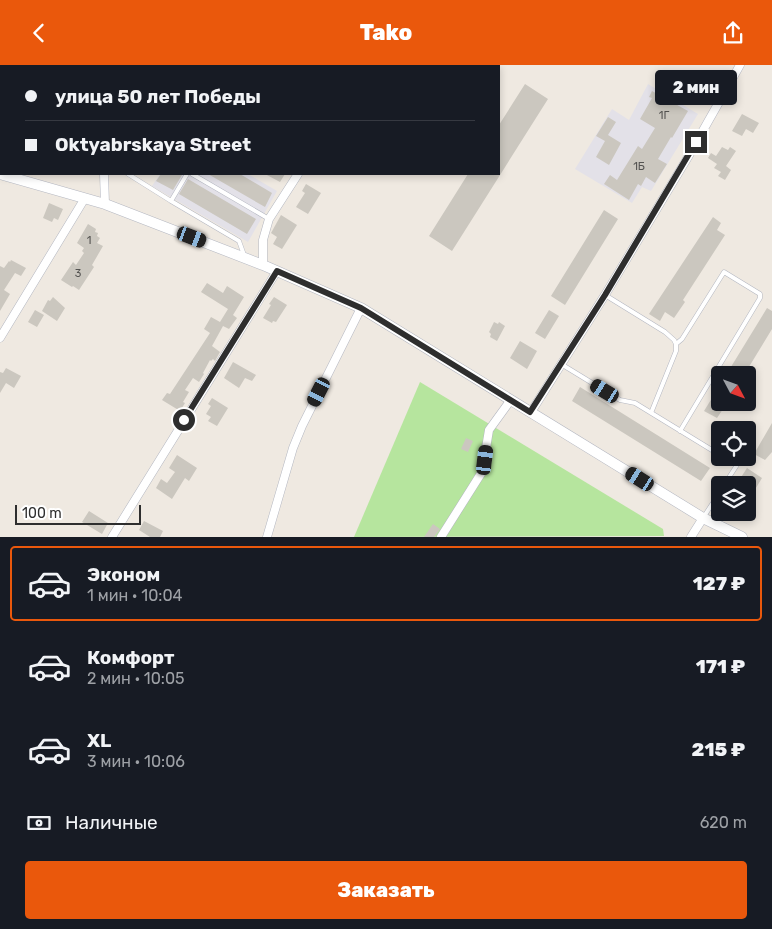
<!DOCTYPE html>
<html lang="ru">
<meta charset="utf-8">
<style>
body{margin:0;font-family:Rubik,sans-serif;background:#242831;color:#f1f3f6;height:100vh;display:flex;flex-direction:column;font-size:19px;white-space:nowrap}
*{box-sizing:border-box;margin:0}
p{font-size:16px;color:#9ea1a6}
.icon{flex:none;width:28px;height:28px;fill:none;stroke:currentColor;stroke-width:2;stroke-linecap:round;stroke-linejoin:round}
.map{position:relative;height:472px;overflow:hidden}
.side{display:flex;flex-direction:column;background:#171b24;flex:1}
.side>*{flex:none}
.guide{position:absolute;left:0px;top:0px;width:500px;height:110px;box-shadow:0 2px 8px #0003;display:grid;align-content:center;height:110px;padding:0 25px;background:#171b24}
.needle{width:32px;rotate:131deg}
.controls{position:absolute;left:711px;top:301px;display:grid;gap:10px}
.controls a{display:grid;place-items:center;width:45px;height:45px;border-radius:5px;background:#171b24;box-shadow:0 2px 8px #0003;font-size:25px}
.scale{position:absolute;left:15px;bottom:12px;width:126px;box-sizing:border-box;padding-left:5px;border:2px solid #2e2e2e;border-top:0;font-size:14px;line-height:18px;white-space:nowrap;color:#2e2e2e;-webkit-text-stroke:4px #fff;paint-order:stroke}
.end{position:absolute;width:22px;height:22px;margin:-11px;border:6px solid #2e2e2e;background:#fff;box-shadow:0 0 0 2px #fff}
.from{border-radius:50%}
.bubble{position:absolute;height:35px;border-radius:5px;background:#171b24;box-shadow:0 2px 8px #0003;font-size:16px;font-weight:800;line-height:35px;text-align:center}
.car{position:absolute;width:15px;height:30px;margin:-15px -8px;border-radius:6px;box-shadow:0 0 4px 1px #0007;background:linear-gradient(#222 24%,#8ab4d8 0 40%,#222 0 76%,#8ab4d8 0 86%,#222 0)}
.guide b{display:flex;align-items:center;gap:18px;height:48px;font-size:19px}
.guide b+b{border-top:1px solid #363941}
.guide i{width:12px;height:12px;background:#f1f3f6}
ul{padding:9px 0 0;list-style:none}
li{display:flex;align-items:center;gap:15px;height:75px;margin:0 10px 8px;padding:0 15px;border:2px solid transparent;border-radius:5px}
li div{flex:1}
li b{display:block;font-size:19px}
li em{font-style:normal;font-weight:800}
li.on{border-color:#ea580c}
li>.icon{width:45px;height:45px;stroke-width:1.5}
.pay{display:flex;align-items:center;gap:12px;height:55px;padding:0 25px;font-size:19px}
.pay p{margin-inline-start:auto}
.primary-button{display:flex;gap:10px;margin-top:auto;padding:10px 25px}
.primary-button a{flex:1;height:58px;border-radius:5px;background:#ea580c;color:#fff;font-size:20px;font-weight:800;line-height:58px;text-align:center}
header{display:flex;justify-content:space-between;align-items:center;height:65px;padding:0 25px;background:#ea580c;color:#fff;font-size:22px;font-weight:800}
.map>svg:first-child{display:block}
.industrial{fill:#e3e1e8}
.green{fill:#b6e59e}
.building{fill:#cbc7bf}
.lines{fill:none;stroke-linecap:round;stroke-linejoin:round}
.service-casing{stroke:#b4b7c1;stroke-width:5}
.minor-casing{stroke:#b4b7c1;stroke-width:9}
.tertiary-casing{stroke:#b4b7c1;stroke-width:11}
.service{stroke:#fff;stroke-width:4}
.minor{stroke:#fff;stroke-width:8}
.tertiary{stroke:#fff;stroke-width:10}
.route{stroke:#2e2e2e;stroke-width:6}
.labels{text-anchor:middle;stroke-width:4;stroke-linejoin:round;paint-order:stroke}
.number-label{font-size:11px;fill:#555452}
</style>
<header><svg class="icon" aria-label="back" viewBox="0 0 24 24"><path d="M15 5l-7 7 7 7"/></svg>Tako<svg class="icon" aria-label="share" viewBox="0 0 24 24"><path d="M12 15V3M7 8l5-5 5 5M5 13v7h14v-7"/></svg></header>
<div class="map">
<svg width="772" height="472" viewBox="0 0 772 472">
<rect width="100%" height="100%" fill="#efe9e1"/>
<path class="industrial" d="M648 19 698 49 651 126 642 122 632 138 575 104 612 44 629 55Z
M160 109H248L277 126 248 177 152 121Z"/>
<path class="green" d="M420 317 663 464 664 471 354 472Z"/>
<path class="building" d="M525 19 548 34 452 186 429 171 468 109H499V60Z
M652 26 688 46 672 73 671 72 658 94 667 99 655 118 646 112 641 121 638 119 629 135 604 119 610 110 617 115 638 81 642 84 655 63 640 54 652 33 649 32Z
M742 49 759 58 753 68 746 64 742 71 732 66Z
M608 52 616 57 608 70 621 78 609 100 596 92 605 76 596 71Z
M722 82 728 85 730 82 736 86 726 101 731 105 725 115 718 111 721 107 714 103 717 99 708 93 711 88 716 91Z
M161 109H180L182 110 173 125 156 116Z
M208 109H240L272 128 265 142Z
M265 109H285L280 117Z
M188 114 256 154 247 169 179 129Z
M306 119 321 128 308 149 296 142 305 128 302 126Z
M49 138 63 144 58 155 54 153 52 157 43 153Z
M604 145 618 154 565 240 551 231Z
M281 150 297 160 282 184 273 179 277 172 271 168Z
M713 152 721 158 717 165 725 170 683 235 685 237 674 253 665 247 660 256 649 249Z
M88 159 96 164 95 167 98 168 97 171 100 173 97 178 103 181 92 200 94 202 79 225 73 221 72 222 61 215 73 197 76 200 84 188 82 186 84 183 77 178Z
M11 195 26 203 21 211 15 208 4 225 10 229 0 246V201L4 203 9 196 10 197Z
M207 218 223 228 227 221 244 232 233 250 237 253 229 264 223 261 212 281 220 287 215 296 213 294 211 296 210 295 203 308 204 309 199 317 193 313 185 325 189 327 183 337 185 338 180 346 162 335 167 328 170 329 210 268 204 264 211 252 220 257 228 244 201 227Z
M53 232 65 243 57 256 42 246 48 235 50 236Z
M274 232 287 240 276 257 273 256 272 258 263 253 271 240 269 239Z
M767 243 772 246V264L744 310H726Z
M35 245 44 250 37 262 28 257Z
M549 245 559 251 545 274 535 268Z
M494 257 498 259 499 257 505 261 497 276 490 272 491 269 489 267Z
M520 276 537 286 527 304 510 293Z
M233 297 256 310 252 316 245 313 239 323 224 313Z
M6 303 21 311 14 323 6 318 0 328V307L3 308Z
M720 320V338H727L717 353 704 346Z
M580 322 710 403 701 416 572 336Z
M212 333 228 343 217 361 208 356 211 352 206 349 211 341 208 339Z
M772 358V387L765 395 754 389Z
M466 373 473 376 468 387 461 384Z
M177 390 197 403 189 416 185 413 172 434 156 423 161 414 167 418 175 407 169 403Z
M747 403 762 413 748 436V420H736Z
M89 446 108 458 102 469 82 457Z
M144 456 163 466 160 472H150L139 465Z
M433 459 440 464 434 472H424Z"/>
<g class="lines">
<defs>
<path id="service" d="M128 109 171 136
M187 109 171 136 239 176 244 190
M192 109 269 154
M605 230 665 267 674 275 676 279V286L651 348
M676 279 682 274 724 207 760 229V233L680 366
M561 299 620 335 635 338 720 390
M724 392 737 400 724 420
M703 453 720 427"/>
<path id="minor" d="M4 1 5 0
M366 1 367 0
M0 8 1 6
M0 34 1 35
M104 109 105 139
M263 200V175L269 154 298 109
M0 273 85 133
M531 347 605 230 688 92 740 0
M112 472 277 206
M267 472 293 383 302 361 361 243
M441 472 482 407 489 365 510 336
M691 472 703 453"/>
<path id="tertiary" d="M0 109 105 139 263 200 361 243 703 453 742 472"/>
</defs>
<use href="#service" class="service-casing"/>
<use href="#minor" class="minor-casing"/>
<use href="#tertiary" class="tertiary-casing"/>
<use href="#service" class="service"/>
<use href="#minor" class="minor"/>
<use href="#tertiary" class="tertiary"/>
</g>
<g class="lines">
<path class="route" d="M184 355 277 206 361 243 530 347 605 230 696 77"/>
</g>
<g class="labels">
<g class="number-label">
<text x="664" y="54">1Г</text>
<text x="639" y="105">1Б</text>
<text x="89" y="179">1</text>
<text x="78" y="212">3</text>
</g>
</g>
</svg>
<div class="controls">
<a><svg class="needle" viewBox="-14 -14 28 28"><path d="M0-13l5 13h-10z" fill="#e53935"/><path d="M0 13l5-13h-10z" fill="#9ea1a6"/></svg></a>
<a><svg class="icon" aria-label="locate" viewBox="0 0 24 24"><circle cx="12" cy="12" r="6"/><path d="M12 2v4M12 18v4M2 12h4M18 12h4"/></svg></a>
<a><svg class="icon" aria-label="layers" viewBox="0 0 24 24"><path d="M12 4l9 5-9 5-9-5zM3 14l9 5 9-5"/></svg></a>
</div>
<div class="scale">100 m</div>
<i class="end from" style="left:184px;top:355px"></i>
<i class="end" style="left:696px;top:77px"></i>
<div class="bubble" style="left:655px;top:5px;width:82px">2 мин</div>
<i class="car" style="left:192px;top:172px;rotate:111deg"></i>
<i class="car" style="left:605px;top:326px;rotate:301deg"></i>
<i class="car" style="left:319px;top:327px;rotate:207deg"></i>
<i class="car" style="left:485px;top:395px;rotate:7deg"></i>
<i class="car" style="left:640px;top:414px;rotate:302deg"></i>
<div class="guide">
<b><i class="from"></i>улица 50 лет Победы</b>
<b><i></i>Oktyabrskaya Street</b>
</div>
</div>
<section class="side">
<ul>
<li class="on"><svg class="icon" aria-label="car" viewBox="0 0 24 24"><path d="M5 17H2v-5l4-1 3-4h7l3 4 3 1v5h-3M9 17h6M6 11h13"/><circle cx="7" cy="17" r="2"/><circle cx="17" cy="17" r="2"/></svg><div><b>Эконом</b><p>1 мин · 10:04</p></div><em>127 ₽</em></li>
<li><svg class="icon" aria-label="car" viewBox="0 0 24 24"><path d="M5 17H2v-5l4-1 3-4h7l3 4 3 1v5h-3M9 17h6M6 11h13"/><circle cx="7" cy="17" r="2"/><circle cx="17" cy="17" r="2"/></svg><div><b>Комфорт</b><p>2 мин · 10:05</p></div><em>171 ₽</em></li>
<li><svg class="icon" aria-label="car" viewBox="0 0 24 24"><path d="M5 17H2v-5l4-1 3-4h7l3 4 3 1v5h-3M9 17h6M6 11h13"/><circle cx="7" cy="17" r="2"/><circle cx="17" cy="17" r="2"/></svg><div><b>XL</b><p>3 мин · 10:06</p></div><em>215 ₽</em></li>
</ul>
<div class="pay"><svg class="icon" aria-label="cash" viewBox="0 0 24 24"><path d="M3 7h18v10H3z"/><circle cx="12" cy="12" r="2"/></svg>Наличные<p>620 m</p></div>
<div class="primary-button"><a>Заказать</a></div>
</section>
